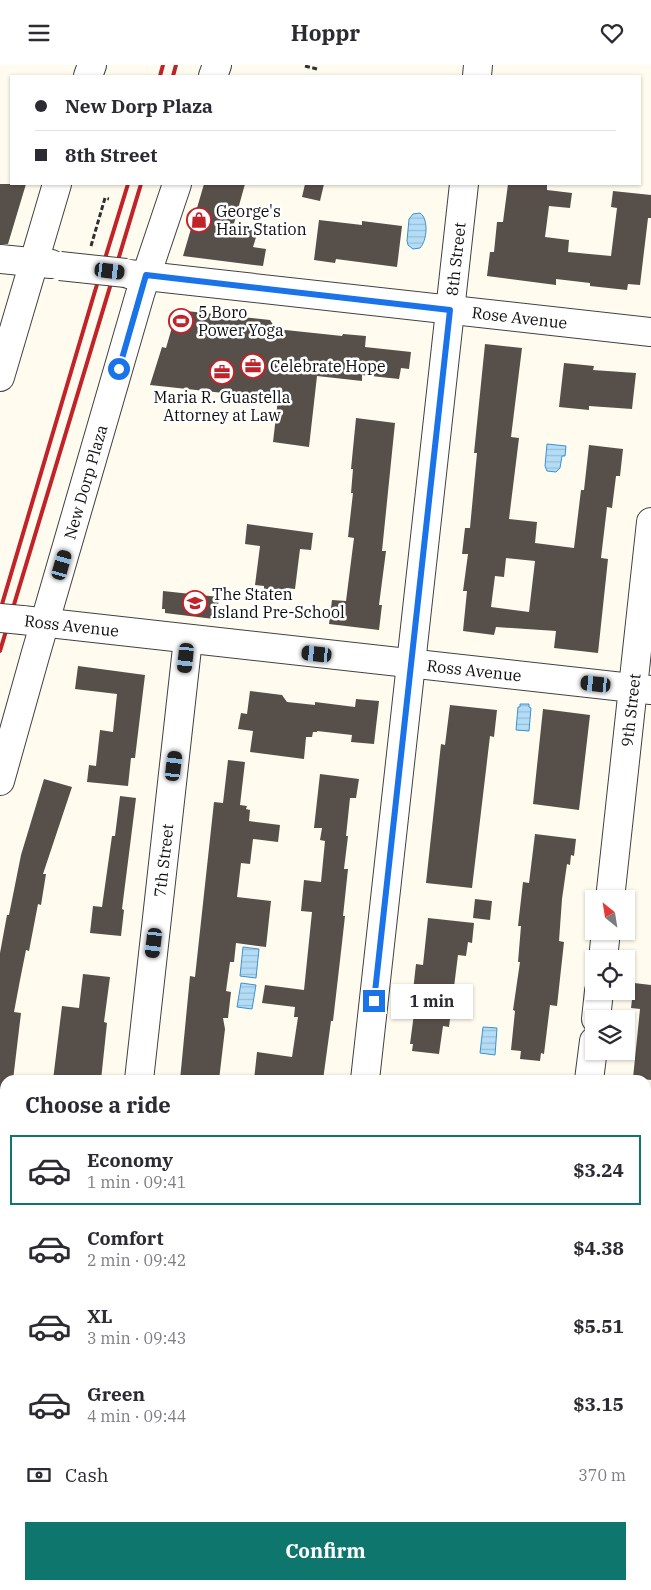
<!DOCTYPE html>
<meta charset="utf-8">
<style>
body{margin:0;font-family:"IBM Plex Serif",serif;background:#f7f7f7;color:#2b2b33;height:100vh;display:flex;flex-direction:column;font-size:19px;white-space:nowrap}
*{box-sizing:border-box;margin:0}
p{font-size:16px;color:#7c7c81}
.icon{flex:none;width:28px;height:28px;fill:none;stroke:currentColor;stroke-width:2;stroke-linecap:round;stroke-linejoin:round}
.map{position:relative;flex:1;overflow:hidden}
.drawer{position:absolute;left:0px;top:1010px;width:651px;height:515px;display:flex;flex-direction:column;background:#fff;border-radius:15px 15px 0 0;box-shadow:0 1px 4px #0004}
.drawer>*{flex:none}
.hud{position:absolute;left:10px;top:10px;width:631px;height:110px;border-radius:0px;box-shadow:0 1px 4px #0004;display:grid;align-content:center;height:110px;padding:0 25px;background:#fff}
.needle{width:32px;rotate:330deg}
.buttons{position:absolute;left:585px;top:825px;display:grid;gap:10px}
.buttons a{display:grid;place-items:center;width:50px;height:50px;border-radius:0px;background:#fff;box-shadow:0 1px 4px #0004;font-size:25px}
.end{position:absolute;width:22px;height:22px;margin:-11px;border:6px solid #1a73e8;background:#fff;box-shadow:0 0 0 2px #fff}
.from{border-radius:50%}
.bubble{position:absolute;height:35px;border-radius:0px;background:#fff;box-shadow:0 1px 4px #0004;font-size:16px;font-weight:700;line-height:35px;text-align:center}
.car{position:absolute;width:15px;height:30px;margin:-15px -8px;border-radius:6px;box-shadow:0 0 4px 1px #0007;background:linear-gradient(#222 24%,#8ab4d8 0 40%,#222 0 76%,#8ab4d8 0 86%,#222 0)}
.hud b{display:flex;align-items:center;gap:18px;height:48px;font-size:19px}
.hud b+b{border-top:1px solid #e1e1e2}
.hud i{width:12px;height:12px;background:#2b2b33}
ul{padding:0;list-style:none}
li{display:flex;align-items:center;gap:15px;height:70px;margin:0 10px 8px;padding:0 15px;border:2px solid transparent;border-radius:0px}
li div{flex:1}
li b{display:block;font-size:19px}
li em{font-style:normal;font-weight:700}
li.selected{border-color:#0f766e}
li>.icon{width:45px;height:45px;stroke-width:1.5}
h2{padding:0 25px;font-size:22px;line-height:60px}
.pay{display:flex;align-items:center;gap:12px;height:55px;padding:0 25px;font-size:19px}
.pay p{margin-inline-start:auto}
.cta{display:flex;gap:10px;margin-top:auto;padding:10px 25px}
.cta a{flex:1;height:58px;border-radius:0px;background:#0f766e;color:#fff;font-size:20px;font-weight:700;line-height:58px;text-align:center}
header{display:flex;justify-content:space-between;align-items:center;height:65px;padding:0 25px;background:#fff;font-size:22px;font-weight:700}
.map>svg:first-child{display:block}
.water{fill:url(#water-rules);stroke:#3892d0}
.building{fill:#574f4a;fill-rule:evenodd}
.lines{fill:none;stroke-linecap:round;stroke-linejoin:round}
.minor-casing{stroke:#414141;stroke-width:30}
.path{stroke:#303030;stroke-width:3;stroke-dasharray:5 2.5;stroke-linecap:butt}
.minor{stroke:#fff;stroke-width:28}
.rail{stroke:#c12329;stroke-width:4}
.minor-bridge-casing{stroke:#414141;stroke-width:30;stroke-linecap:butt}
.minor-bridge{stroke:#fff;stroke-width:28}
.route{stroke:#1a73e8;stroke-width:6}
.labels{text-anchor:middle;stroke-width:5;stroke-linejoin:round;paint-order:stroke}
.poi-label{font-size:16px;fill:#0e0e0e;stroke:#fff;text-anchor:start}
.street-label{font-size:16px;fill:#0e0e0e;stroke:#fff}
</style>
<header><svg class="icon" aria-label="menu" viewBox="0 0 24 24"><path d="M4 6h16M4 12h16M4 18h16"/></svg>Hoppr<svg class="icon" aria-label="heart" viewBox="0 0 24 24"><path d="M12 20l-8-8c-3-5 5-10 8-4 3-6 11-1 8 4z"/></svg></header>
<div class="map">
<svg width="651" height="1525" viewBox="0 0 651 1525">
<defs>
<pattern id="water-rules" width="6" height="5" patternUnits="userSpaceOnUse" patternTransform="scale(1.25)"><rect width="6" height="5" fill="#b3ddf7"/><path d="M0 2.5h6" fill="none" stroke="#99bcd3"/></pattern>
</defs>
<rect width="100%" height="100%" fill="#fffcef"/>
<path class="water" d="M420 148C429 154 427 176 420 183L413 184 408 180 407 176 409 154 413 149Z
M547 379 566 381 565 391H562L560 403 556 407 547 406 545 401Z
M520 639H529V642L531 643 529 666 516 665 518 642H520Z
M243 882 259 884 256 913 240 911Z
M241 918 256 920 252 944 237 942Z
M483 962 497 963 495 990 480 988Z"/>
<path class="building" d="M0 119H26L8 179H0Z
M204 119H245L233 162 258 166 253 182 266 184 263 201 183 191Z
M305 119H324L320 136 302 132Z
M508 119H547V125L572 128 570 143 549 141 545 172 569 175 568 187 611 191 617 143 611 142 613 126 651 130V153H648L640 220 628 219 627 225 590 221V218L556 214V220L487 211 490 187H494L497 157H503Z
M319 155 362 160V156L402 161 397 202 336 194 335 198 314 195Z
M177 245 270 255 276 264 342 271 343 269 366 271 365 282 411 287 409 304 401 303 399 314 362 310V316L317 311 309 382 273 377 278 334 150 320 162 282 166 283Z
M485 279 522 283 511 372 519 373 509 454 537 457 535 478 574 483 581 425H584L589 380 623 384 620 411H616L612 443 607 442 601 493 608 494 598 588 554 583 556 566 496 562 494 570 463 566 467 526H463L468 489H462L465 463H470L477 388H474ZM506 493 535 496 529 547 491 542 495 511 504 512Z
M564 298 594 301 593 305 636 308 632 344 589 341V345L559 342Z
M356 353 395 358 382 486H386L379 540H382L379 565 329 559 332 535 346 536 354 473 348 472 353 428H351L353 404H351Z
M247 459 313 468 311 485 300 484 295 524 286 523V529L264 526V521L255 520 260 481 245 479Z
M163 526 219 532 217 549H214V554L165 548V544H162Z
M78 601 145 610 135 693H131L128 721 87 717 89 700 96 701 100 665 113 667 117 629 75 624Z
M250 626 282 630 287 637 315 640V637L355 642 356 634 379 636 374 679 351 677 352 670 317 666V667H313L312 672H306L304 694 250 687 253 666 238 664 241 648 247 649Z
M450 640 497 645 494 672 490 671 472 823 426 818 441 679 445 680Z
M543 644 590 650 579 745 533 739Z
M228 695 245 697 240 740 247 741 246 744 250 745 249 756 280 760 278 777 253 774 250 799 241 798 237 832 271 836 266 882 236 878 234 897H230L226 926 231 927 228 953H223L225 964 219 1015H180L190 911 195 912 214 737 223 738Z
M320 709 359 714 356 733H350L346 771H348L344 804H348L343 851H345L342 878 333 956H331L323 1015H254L257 987 292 992 298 952H294L295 942 262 938 265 920 304 925 312 847 301 846 304 815 321 817 325 776 320 775 322 763H314Z
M44 714 72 722 43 809H46L41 840 38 839 29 886 26 885 20 915 14 947 21 948 13 1015H5V1031H0V888L7 850H9L21 790Z
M120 731 136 733 122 844 124 845 121 871 90 868 93 841 102 842 112 771H115Z
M535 769 576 774 574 791 571 790 570 800 567 799 562 834 559 876 564 877 557 941 550 940 544 989 541 988 540 996 520 994 521 986 511 985 515 946 513 945 520 897H518L521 861H518L523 817 529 818Z
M475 834 492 836 490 855 473 853Z
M428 853 474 858 472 878 468 877 466 891 458 890 449 962 443 961 439 989 412 986 413 979H410L417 926H413L416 899 423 900Z
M83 909 110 912 104 957 107 958 101 1015H53L62 941 79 943Z
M634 918 651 920V1015L633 1013 640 944 631 943Z"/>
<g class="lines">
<defs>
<g id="minor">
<path d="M88 11 92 0"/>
<path d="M213 11 217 0"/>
<path d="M477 11 478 0"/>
<path d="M0 194 51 199"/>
<path id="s1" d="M128 209 651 267"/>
<path d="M0 312 57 119"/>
<path id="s2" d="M22 555 651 625"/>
<path id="s3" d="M0 716 35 591 140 229 177 119"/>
<path id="s4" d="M610 834 651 457"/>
<path d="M603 894 606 866"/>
<path d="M596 954 599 926"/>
<path id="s5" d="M139 1015 188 574"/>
<path id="s6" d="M365 1015 464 119"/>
<path d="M589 1015 594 976"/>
<path d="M0 1046 5 1047"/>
<path d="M646 1119H651"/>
<path d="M0 1395H5"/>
<path d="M646 1490 651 1491"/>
<path d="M308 1525 309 1520"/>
</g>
</defs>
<use href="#minor" class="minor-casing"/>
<path class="path" d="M305 1 317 4
M91 181 105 133 109 134"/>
<use href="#minor" class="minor"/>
<path class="rail" d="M160 11 163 0
M173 11 176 0
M0 546 95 226 128 119
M0 586 141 119"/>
<defs>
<path id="minor-bridge" d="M60 201 126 208
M0 553 22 555"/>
</defs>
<use href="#minor-bridge" class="minor-bridge-casing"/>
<use href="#minor-bridge" class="minor-bridge"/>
</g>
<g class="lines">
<path class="route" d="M119 304 146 210 450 245 374 936"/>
</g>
<defs>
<symbol id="shop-ring" viewBox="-11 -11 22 22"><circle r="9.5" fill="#fff" stroke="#c12329" stroke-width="1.5"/><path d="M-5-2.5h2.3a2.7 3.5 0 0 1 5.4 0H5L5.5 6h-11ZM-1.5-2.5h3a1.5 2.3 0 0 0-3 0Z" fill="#c12329"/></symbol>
<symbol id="stadium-ring" viewBox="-11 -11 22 22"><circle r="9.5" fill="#fff" stroke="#c12329" stroke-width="1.5"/><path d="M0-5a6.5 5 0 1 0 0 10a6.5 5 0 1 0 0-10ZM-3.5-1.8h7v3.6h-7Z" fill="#c12329"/></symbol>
<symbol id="office-ring" viewBox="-11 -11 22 22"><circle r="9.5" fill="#fff" stroke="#c12329" stroke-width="1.5"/><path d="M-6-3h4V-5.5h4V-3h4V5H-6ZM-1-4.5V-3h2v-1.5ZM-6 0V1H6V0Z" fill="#c12329"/></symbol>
<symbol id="school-ring" viewBox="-11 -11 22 22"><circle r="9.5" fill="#fff" stroke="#c12329" stroke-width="1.5"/><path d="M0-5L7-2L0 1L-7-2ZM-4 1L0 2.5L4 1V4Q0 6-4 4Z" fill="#c12329"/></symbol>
</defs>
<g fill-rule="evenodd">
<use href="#shop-ring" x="185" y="141" width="28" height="28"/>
<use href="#stadium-ring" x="167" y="242" width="28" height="28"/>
<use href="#office-ring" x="239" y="287" width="28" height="28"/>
<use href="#office-ring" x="208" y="293" width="28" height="28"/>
<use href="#school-ring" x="181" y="524" width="28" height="28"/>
</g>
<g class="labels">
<g class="poi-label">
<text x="216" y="152">George's<tspan x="216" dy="18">Hair Station</tspan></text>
<text x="198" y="253">5 Boro<tspan x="198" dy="18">Power Yoga</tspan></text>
<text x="270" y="307">Celebrate Hope</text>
<text x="222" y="338" text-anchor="middle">Maria R. Guastella<tspan x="222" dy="18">Attorney at Law</tspan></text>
<text x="212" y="535">The Staten<tspan x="212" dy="18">Island Pre-School</tspan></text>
</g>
<g class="street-label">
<text dy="6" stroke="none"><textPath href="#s6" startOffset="826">8th Street</textPath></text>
<text dy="6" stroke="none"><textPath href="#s1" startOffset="394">Rose Avenue</textPath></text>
<text dy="6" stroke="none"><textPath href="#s3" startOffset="311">New Dorp Plaza</textPath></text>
<text dy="6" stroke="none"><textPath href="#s2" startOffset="50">Ross Avenue</textPath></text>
<text dy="6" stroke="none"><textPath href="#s2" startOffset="455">Ross Avenue</textPath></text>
<text dy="6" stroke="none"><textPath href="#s4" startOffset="190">9th Street</textPath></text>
<text dy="6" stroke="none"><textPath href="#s5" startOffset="221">7th Street</textPath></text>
</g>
</g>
</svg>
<div class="buttons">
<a><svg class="needle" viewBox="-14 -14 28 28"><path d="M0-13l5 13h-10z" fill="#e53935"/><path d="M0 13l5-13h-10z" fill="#7c7c81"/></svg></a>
<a><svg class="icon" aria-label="locate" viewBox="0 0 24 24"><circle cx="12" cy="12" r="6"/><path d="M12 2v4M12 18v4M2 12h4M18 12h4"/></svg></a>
<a><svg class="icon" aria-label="layers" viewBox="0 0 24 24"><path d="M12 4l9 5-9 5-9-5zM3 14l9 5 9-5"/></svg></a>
</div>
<i class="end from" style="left:119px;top:304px"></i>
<i class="end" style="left:374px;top:936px"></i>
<div class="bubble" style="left:391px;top:919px;width:82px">1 min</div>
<i class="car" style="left:110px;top:206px;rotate:97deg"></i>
<i class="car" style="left:62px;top:500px;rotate:16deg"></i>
<i class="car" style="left:317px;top:589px;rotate:276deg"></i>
<i class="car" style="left:186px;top:593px;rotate:186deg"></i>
<i class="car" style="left:596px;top:619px;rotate:276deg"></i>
<i class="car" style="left:174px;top:701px;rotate:7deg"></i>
<i class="car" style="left:154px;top:878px;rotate:187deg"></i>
<div class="hud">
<b><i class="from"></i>New Dorp Plaza</b>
<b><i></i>8th Street</b>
</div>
<section class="drawer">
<h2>Choose a ride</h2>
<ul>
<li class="selected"><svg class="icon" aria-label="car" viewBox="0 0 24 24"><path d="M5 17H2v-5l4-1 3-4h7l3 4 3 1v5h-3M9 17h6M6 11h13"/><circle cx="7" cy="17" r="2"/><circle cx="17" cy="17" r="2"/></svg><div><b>Economy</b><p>1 min · 09:41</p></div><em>$3.24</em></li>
<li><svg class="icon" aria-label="car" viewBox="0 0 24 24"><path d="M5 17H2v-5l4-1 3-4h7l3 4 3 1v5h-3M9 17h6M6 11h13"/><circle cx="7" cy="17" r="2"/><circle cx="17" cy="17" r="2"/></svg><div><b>Comfort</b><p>2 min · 09:42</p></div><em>$4.38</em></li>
<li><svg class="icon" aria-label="car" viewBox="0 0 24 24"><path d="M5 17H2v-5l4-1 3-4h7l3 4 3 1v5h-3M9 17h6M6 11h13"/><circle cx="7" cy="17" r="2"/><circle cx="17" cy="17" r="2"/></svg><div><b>XL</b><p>3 min · 09:43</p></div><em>$5.51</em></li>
<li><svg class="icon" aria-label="car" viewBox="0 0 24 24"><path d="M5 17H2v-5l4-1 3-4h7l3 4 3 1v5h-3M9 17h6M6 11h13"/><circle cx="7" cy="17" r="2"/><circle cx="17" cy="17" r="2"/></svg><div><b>Green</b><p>4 min · 09:44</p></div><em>$3.15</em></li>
</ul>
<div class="pay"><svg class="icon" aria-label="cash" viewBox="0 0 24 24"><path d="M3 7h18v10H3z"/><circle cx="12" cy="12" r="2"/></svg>Cash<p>370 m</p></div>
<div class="cta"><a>Confirm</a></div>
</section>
</div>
